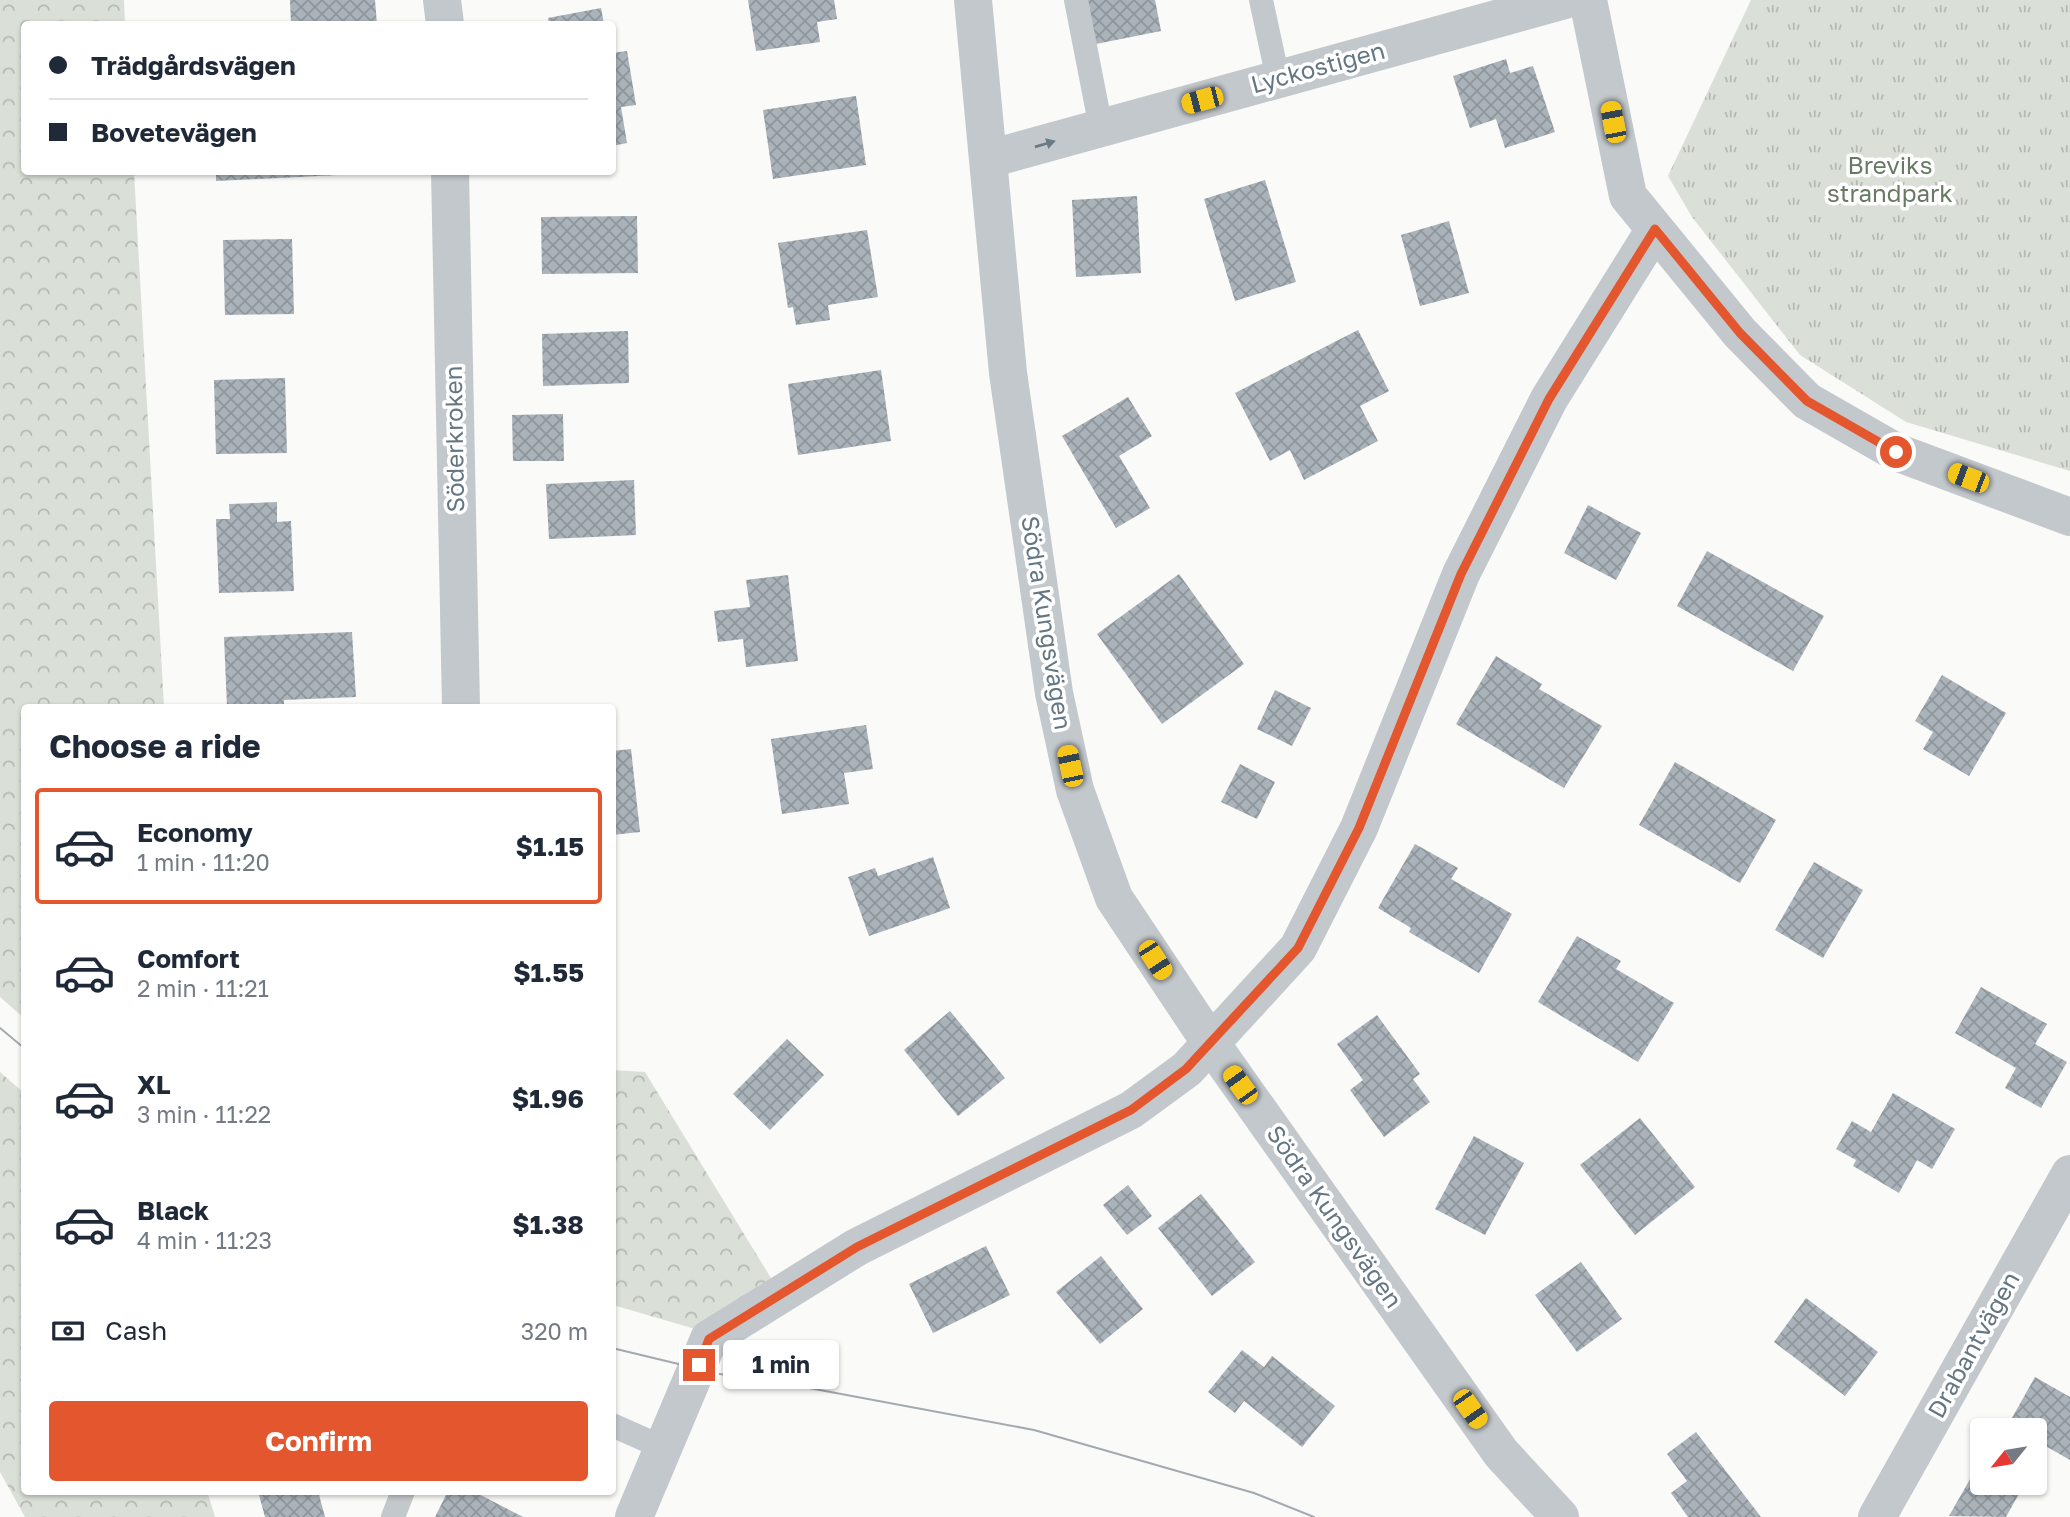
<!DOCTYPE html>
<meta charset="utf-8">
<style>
body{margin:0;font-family:"Golos Text",sans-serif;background:#f6f6f7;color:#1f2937;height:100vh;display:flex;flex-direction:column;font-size:26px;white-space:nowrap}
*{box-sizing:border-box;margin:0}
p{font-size:23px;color:#747a83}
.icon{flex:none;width:38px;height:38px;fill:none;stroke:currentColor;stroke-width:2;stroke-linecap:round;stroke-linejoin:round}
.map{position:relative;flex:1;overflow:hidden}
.panel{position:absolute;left:21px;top:704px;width:595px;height:791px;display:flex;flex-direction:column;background:#fff;border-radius:7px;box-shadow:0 2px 5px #0004}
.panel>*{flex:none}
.banner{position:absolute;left:21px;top:21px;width:595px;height:154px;border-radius:7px;box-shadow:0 2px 5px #0004;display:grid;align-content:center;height:154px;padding:0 28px;background:#fff}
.needle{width:46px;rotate:240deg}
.tools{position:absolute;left:1970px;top:1418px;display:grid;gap:14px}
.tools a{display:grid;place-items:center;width:77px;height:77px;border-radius:7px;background:#fff;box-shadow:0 2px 5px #0004;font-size:35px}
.end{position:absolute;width:32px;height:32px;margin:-16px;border:9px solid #e4572e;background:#fff;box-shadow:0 0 0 4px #fff}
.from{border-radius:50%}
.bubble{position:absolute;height:49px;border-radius:7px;background:#fff;box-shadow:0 2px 5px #0004;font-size:23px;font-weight:700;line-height:49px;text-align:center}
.car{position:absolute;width:21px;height:42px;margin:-21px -10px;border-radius:9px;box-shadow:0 0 5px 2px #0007;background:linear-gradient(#f5c518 24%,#345 0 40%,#f5c518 0 76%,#345 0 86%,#f5c518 0)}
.banner b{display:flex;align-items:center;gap:24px;height:66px;font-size:26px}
.banner b+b{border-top:2px solid #e0e1e3}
.banner i{width:18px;height:18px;background:#1f2937}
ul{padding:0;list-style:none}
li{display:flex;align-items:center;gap:21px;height:116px;margin:0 14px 10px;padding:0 14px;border:4px solid transparent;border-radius:7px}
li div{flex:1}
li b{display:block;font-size:26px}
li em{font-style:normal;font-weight:700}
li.on{border-color:#e4572e}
li>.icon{width:63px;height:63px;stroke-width:1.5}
h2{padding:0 28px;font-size:32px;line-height:84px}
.pay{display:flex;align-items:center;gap:18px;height:77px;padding:0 28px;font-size:26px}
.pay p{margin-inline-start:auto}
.primary-button{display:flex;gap:14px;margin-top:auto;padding:14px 28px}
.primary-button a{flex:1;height:80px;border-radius:7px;background:#e4572e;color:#fff;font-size:28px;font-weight:700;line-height:80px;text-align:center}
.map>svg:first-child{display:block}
.forest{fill:url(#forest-crowns)}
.park{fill:url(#park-tufts)}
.building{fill:url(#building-cross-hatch)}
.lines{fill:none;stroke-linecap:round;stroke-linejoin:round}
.service{stroke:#c3c8cc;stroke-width:24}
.minor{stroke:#c3c8cc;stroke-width:38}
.tertiary{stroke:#c3c8cc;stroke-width:38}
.tram{stroke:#a2aab0;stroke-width:2}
.oneway{fill:#6a7a87}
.route{stroke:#e4572e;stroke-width:9}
.labels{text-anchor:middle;stroke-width:7;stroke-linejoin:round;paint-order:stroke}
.street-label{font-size:24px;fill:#657683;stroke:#fff}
.park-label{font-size:24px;fill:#687a64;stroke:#fff}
</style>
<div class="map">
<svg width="2070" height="1517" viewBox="0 0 2070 1517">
<defs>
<pattern id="forest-crowns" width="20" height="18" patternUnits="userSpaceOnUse" patternTransform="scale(1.75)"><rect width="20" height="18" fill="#dadfd7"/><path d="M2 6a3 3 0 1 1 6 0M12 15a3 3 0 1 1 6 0" fill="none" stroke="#b4b9b4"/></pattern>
<pattern id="park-tufts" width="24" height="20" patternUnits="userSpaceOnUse" patternTransform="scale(1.75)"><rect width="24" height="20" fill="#dadfd7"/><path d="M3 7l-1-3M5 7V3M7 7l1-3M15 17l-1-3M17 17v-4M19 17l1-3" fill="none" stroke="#b4b9b4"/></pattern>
<pattern id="building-cross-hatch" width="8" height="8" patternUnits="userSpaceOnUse" patternTransform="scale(1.75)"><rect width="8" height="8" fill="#aab3b9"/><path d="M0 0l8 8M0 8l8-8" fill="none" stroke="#8e969c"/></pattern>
</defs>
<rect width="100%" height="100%" fill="#fafaf8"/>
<path class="forest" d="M0 0H124L125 24H24V172H134L164 707H24V1018L0 997Z
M612 1070 645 1072 774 1283 695 1329 613 1305Z
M0 1072 24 1093V1491H207L215 1517H25L0 1472Z"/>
<path class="park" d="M1751 0H2070V471L1906 422 1800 355 1692 217 1668 176Z"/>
<path class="building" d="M290 0H375L377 24H291Z
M748 0H834L837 19 817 22 820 42 756 51Z
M1087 0H1155L1161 31 1096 44Z
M601 8 604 24H549L548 18Z
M627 51 636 105 621 107 627 143 612 146V53Z
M1506 59 1510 73 1533 66 1555 132 1505 148 1496 119 1470 128 1453 76Z
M856 96 866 165 773 179 763 110Z
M216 172H338V175L216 181Z
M1265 180 1296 282 1235 301 1204 199Z
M1137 196 1141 273 1076 277 1072 200Z
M637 216 638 273 542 274 541 217Z
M1449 221 1469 293 1420 306 1401 235Z
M867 230 878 297 828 305 830 320 796 325 793 307 788 308 778 243Z
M292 239 294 314 225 315 223 240Z
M1358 330 1389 391 1360 406 1378 441 1304 480 1290 450 1270 461 1235 393Z
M628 331 629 383 543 386 542 334Z
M881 370 891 441 798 455 788 384Z
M285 378 287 453 216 454 214 380Z
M1128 397 1152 436 1119 456 1150 508 1116 528 1062 436Z
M563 414 564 461H513L512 415Z
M634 480 636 535 549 539 546 484Z
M277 502V522L291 521 294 591 219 593 216 519H230L229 504Z
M1588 505 1641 533 1616 580 1564 553Z
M1707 551 1824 616 1793 671 1677 606Z
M1179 574 1244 664 1162 724 1097 634Z
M788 575 798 661 746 667 743 639 718 642 714 611 750 607 746 580Z
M352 632 356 697 284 700V707H227L224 637Z
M1496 656 1542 684 1539 689 1602 726 1564 788 1456 724Z
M1942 675 2006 713 1969 776 1923 749 1933 732 1915 721Z
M1275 690 1311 708 1292 746 1257 729Z
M866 725 873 769 844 773 849 804 782 814 771 739Z
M631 749 640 832 612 835V751Z
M1675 762 1776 820 1740 883 1639 825Z
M1240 764 1275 782 1257 819 1221 802Z
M1415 844 1458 868 1451 879 1512 914 1479 973 1409 932 1411 928 1378 908Z
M933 857 950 908 869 936 848 877 875 868 878 876Z
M1814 862 1863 890 1823 958 1775 930Z
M1577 936 1621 961 1616 969 1674 1003 1638 1062 1538 1002Z
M1981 987 2047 1024 2035 1044 2067 1062 2041 1108 2005 1088 2016 1068 1955 1033Z
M950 1011 1005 1078 958 1116 904 1050Z
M1377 1015 1420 1074 1413 1079 1430 1102 1384 1137 1350 1090 1363 1080 1337 1044Z
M787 1039 824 1075 770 1130 733 1094Z
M1893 1093 1955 1129 1932 1169 1917 1160 1899 1193 1853 1166 1856 1160 1836 1149 1852 1121 1871 1132Z
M1640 1118 1695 1187 1635 1235 1580 1165Z
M1474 1136 1524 1163 1485 1235 1435 1209Z
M1128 1185 1152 1216 1127 1235 1103 1205Z
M1201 1194 1255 1262 1212 1296 1158 1228Z
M986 1246 1010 1295 933 1333 909 1284Z
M1101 1256 1143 1309 1100 1344 1056 1292Z
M1581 1262 1622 1319 1577 1352 1535 1295Z
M1806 1298 1878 1352 1845 1396 1774 1342Z
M1242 1350 1264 1367 1272 1356 1335 1406 1302 1447 1244 1401 1235 1413 1208 1392Z
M2035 1377 2070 1397V1460L2035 1440V1430H2017L2008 1425Z
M1696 1432 1761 1517H1688L1671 1493 1687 1481 1667 1454Z
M1977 1467 1983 1470V1482H2004L2020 1492 2006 1517 1949 1516Z
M275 1491H318L325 1517H265L259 1495Z
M448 1491H473L523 1517H435Z"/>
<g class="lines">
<path class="service" d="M1076 0 1101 128
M1261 0 1278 79
M612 1425 664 1448
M393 1517 403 1491"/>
<path class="minor" d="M442 0 445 24
M1588 0 1628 196 1740 333 1807 401 1896 452 2070 517
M989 159 1565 0
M450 172 461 707
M634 1517 709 1339 857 1247 1131 1110 1187 1069 1298 948 1359 828 1461 574 1549 399 1655 229
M1877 1517 2070 1174"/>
<path class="tertiary" d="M973 0 1008 373 1054 693 1075 790 1114 898 1210 1042 1501 1453 1560 1517"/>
<path class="tram" d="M0 1028 24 1048
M612 1348 720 1374 809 1388 1034 1430 1254 1493 1314 1517"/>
</g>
<defs><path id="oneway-solid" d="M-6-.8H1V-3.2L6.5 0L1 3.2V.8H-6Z" transform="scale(1.75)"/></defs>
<use class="oneway" href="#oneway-solid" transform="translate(1045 144) rotate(-16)"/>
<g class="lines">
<path class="route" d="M699 1365 709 1339 857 1247 1131 1110 1186 1069 1298 948 1359 828 1461 574 1549 399 1655 229 1740 333 1807 401 1896 452"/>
</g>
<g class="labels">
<g class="street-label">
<text transform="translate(1318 68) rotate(-15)" y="8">Lyckostigen</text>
<text transform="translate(455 439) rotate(-91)" y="8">Söderkroken</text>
<text transform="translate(1046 623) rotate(81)" y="8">Södra Kungsvägen</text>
<text transform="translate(1334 1217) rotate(55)" y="8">Södra Kungsvägen</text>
<text transform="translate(1974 1345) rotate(-61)" y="8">Drabantvägen</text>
</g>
<g class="park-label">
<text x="1890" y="174">Breviks<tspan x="1890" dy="28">strandpark</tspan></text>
</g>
</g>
</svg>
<div class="tools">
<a><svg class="needle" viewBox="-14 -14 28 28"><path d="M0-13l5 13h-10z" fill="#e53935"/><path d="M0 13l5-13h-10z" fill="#747a83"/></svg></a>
</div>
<i class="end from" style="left:1896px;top:452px"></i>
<i class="end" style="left:699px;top:1365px"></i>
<div class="bubble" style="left:723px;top:1340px;width:116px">1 min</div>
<i class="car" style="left:1202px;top:100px;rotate:255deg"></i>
<i class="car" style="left:1613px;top:122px;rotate:349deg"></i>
<i class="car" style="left:1968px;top:478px;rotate:291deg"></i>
<i class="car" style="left:1070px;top:766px;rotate:348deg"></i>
<i class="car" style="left:1155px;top:960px;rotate:147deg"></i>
<i class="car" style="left:1240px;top:1085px;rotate:324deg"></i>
<i class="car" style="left:1470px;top:1409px;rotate:145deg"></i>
<div class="banner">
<b><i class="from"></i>Trädgårdsvägen</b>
<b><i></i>Bovetevägen</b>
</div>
<section class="panel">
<h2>Choose a ride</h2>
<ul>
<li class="on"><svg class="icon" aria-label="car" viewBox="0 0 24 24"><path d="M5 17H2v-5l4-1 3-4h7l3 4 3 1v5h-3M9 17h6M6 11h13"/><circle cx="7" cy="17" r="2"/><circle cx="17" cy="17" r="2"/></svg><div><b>Economy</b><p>1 min · 11:20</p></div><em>$1.15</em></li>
<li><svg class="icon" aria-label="car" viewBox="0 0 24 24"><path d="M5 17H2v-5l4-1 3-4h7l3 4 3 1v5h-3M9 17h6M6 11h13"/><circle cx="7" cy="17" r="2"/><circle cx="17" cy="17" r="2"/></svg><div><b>Comfort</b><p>2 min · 11:21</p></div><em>$1.55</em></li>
<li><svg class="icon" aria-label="car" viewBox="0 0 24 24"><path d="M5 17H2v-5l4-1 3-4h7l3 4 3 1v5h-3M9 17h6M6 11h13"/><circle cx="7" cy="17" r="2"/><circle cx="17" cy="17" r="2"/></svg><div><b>XL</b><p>3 min · 11:22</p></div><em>$1.96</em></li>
<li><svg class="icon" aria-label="car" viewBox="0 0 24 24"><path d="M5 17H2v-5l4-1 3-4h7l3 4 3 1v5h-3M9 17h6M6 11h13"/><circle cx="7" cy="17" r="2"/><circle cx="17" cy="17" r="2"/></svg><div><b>Black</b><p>4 min · 11:23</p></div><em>$1.38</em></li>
</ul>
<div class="pay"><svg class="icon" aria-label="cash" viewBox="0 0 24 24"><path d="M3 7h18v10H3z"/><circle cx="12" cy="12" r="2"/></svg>Cash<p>320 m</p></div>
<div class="primary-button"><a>Confirm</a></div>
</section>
</div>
